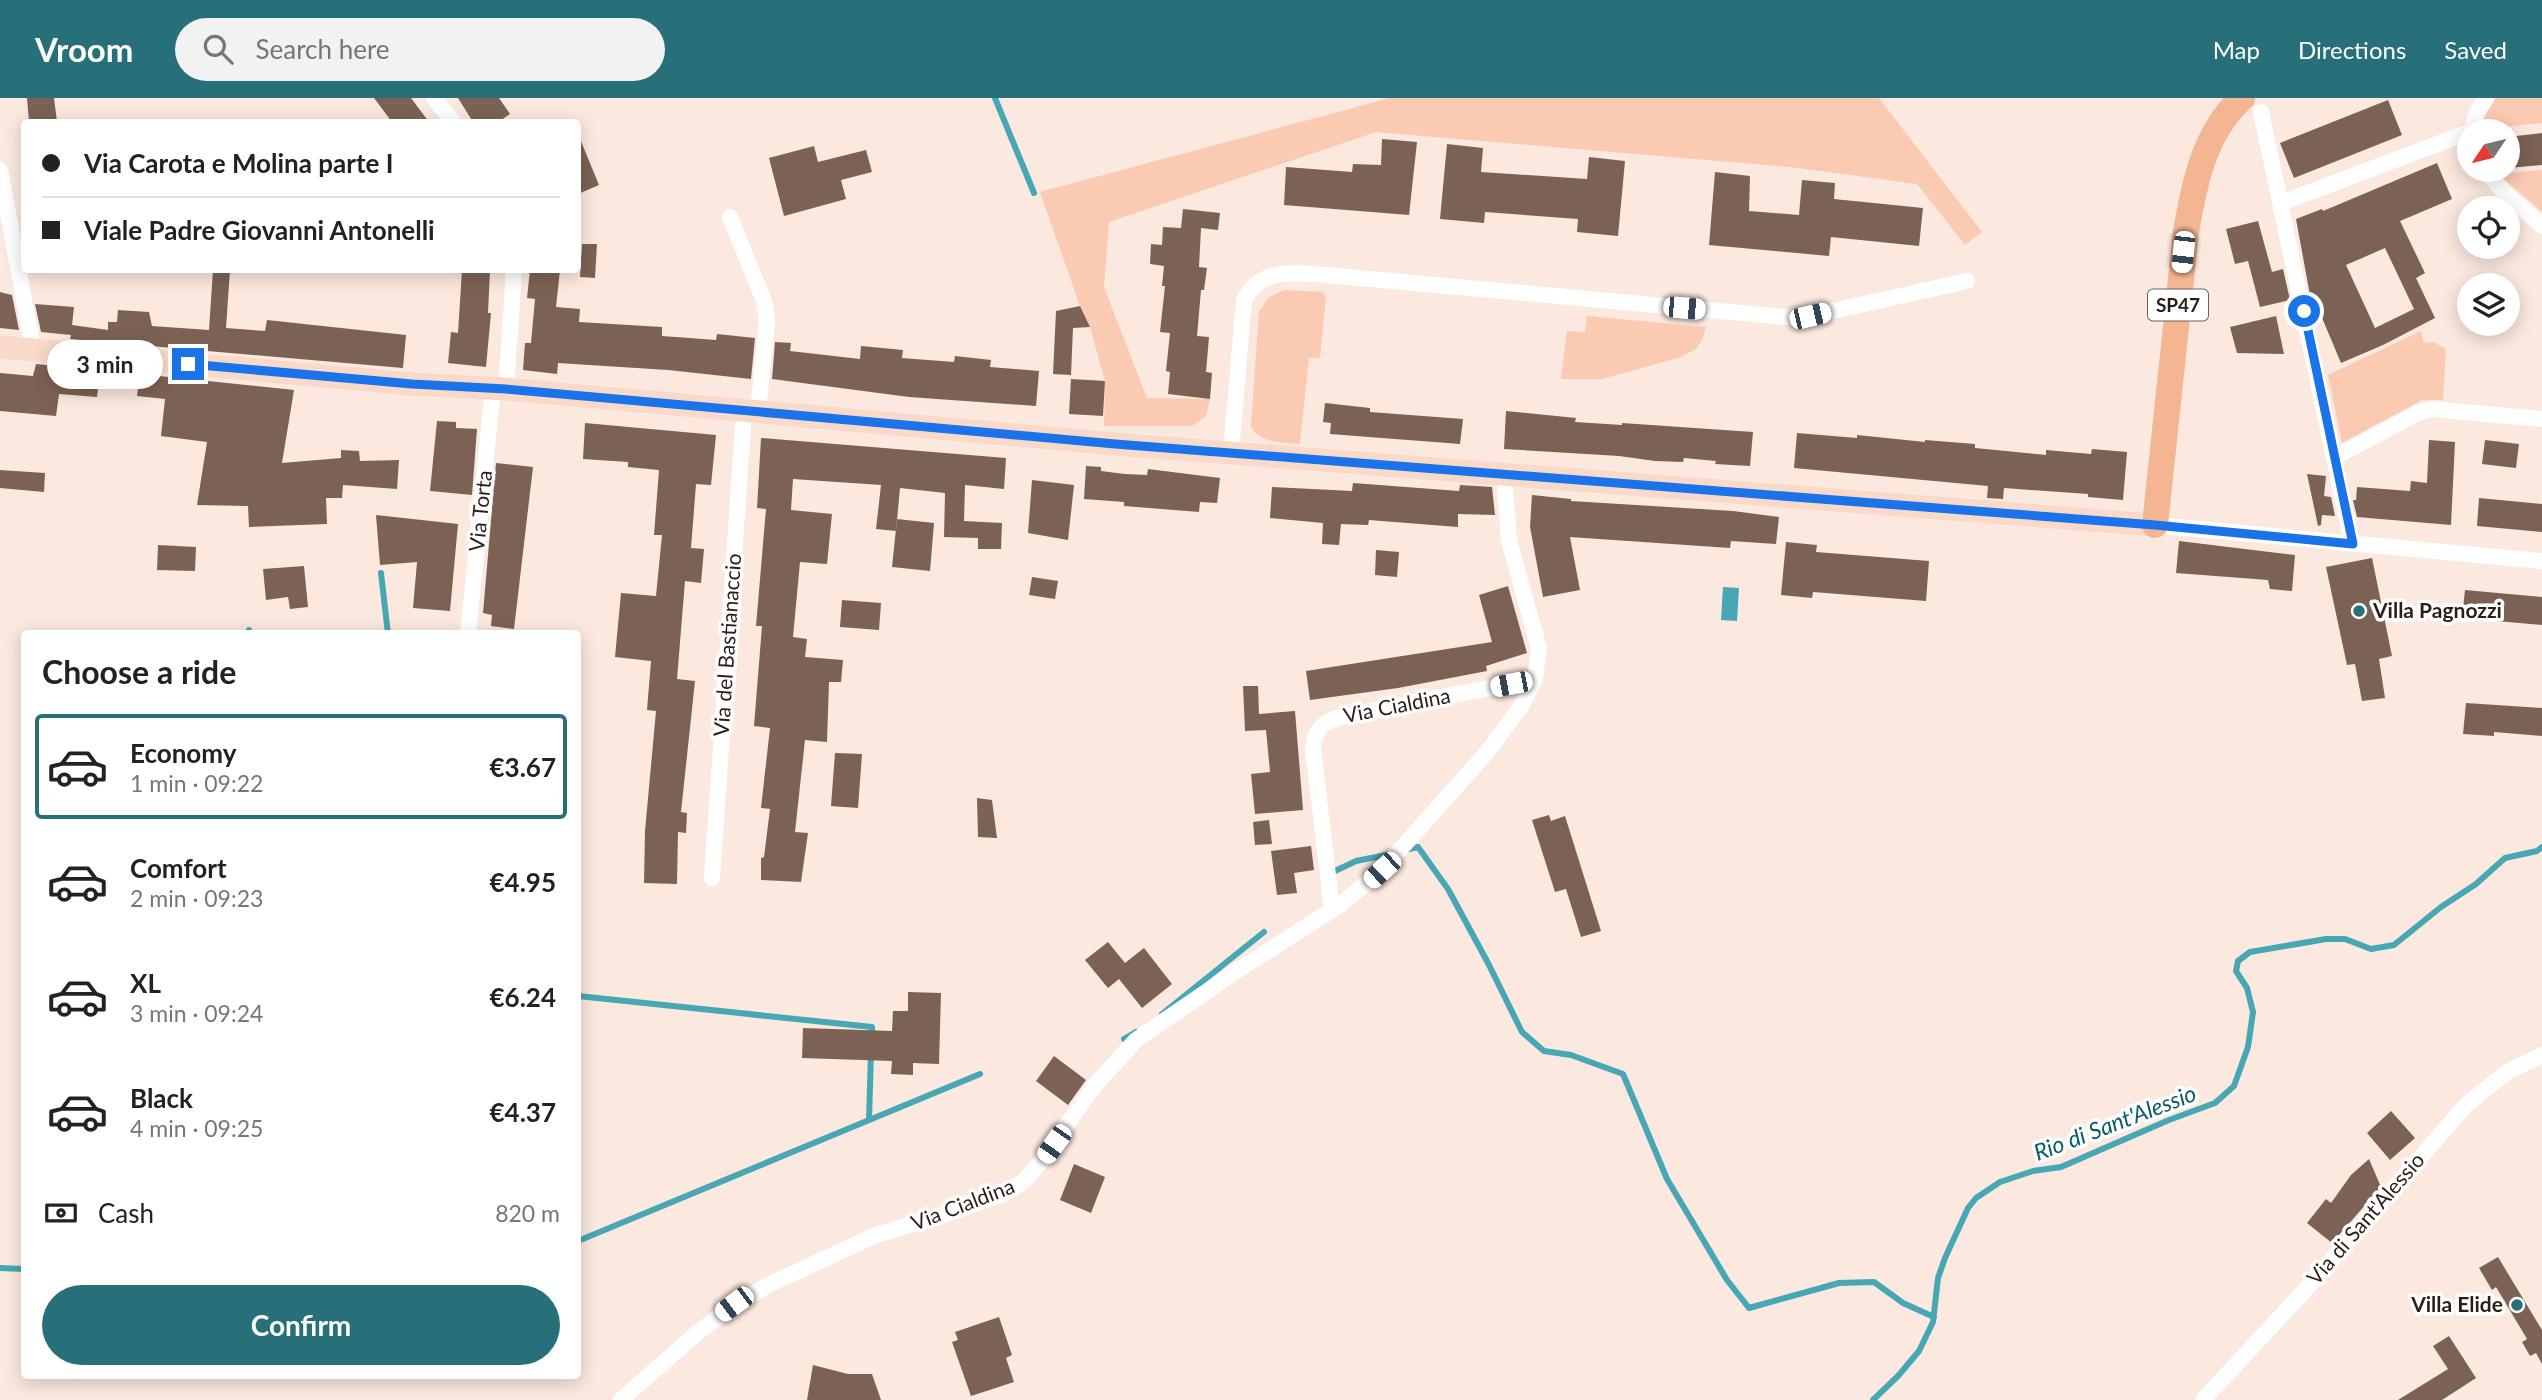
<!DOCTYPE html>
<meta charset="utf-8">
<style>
body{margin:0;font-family:Lato,sans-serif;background:#f2f2f2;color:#222;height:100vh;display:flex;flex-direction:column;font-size:26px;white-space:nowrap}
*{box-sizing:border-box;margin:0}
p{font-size:23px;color:#767676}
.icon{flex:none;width:38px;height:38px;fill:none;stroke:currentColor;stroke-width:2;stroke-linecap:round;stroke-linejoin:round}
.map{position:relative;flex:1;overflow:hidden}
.details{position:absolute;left:21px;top:532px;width:560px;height:749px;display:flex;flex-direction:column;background:#fff;border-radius:7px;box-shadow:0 4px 18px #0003}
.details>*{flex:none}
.banner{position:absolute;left:21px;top:21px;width:560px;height:154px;border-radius:7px;box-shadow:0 4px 18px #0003;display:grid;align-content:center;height:154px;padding:0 21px;background:#fff}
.needle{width:46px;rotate:235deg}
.controls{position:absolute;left:2457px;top:21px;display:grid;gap:14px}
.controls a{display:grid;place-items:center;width:63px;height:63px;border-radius:50%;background:#fff;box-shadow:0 4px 18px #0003;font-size:35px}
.end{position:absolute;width:32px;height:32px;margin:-16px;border:9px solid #1a73e8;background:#fff;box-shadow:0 0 0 4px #fff}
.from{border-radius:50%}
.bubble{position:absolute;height:49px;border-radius:24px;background:#fff;box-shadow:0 4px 18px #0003;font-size:23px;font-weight:700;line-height:49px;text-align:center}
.car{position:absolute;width:21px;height:42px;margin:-21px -10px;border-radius:9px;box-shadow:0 0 5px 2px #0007;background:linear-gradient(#fff 24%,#345 0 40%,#fff 0 76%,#345 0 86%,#fff 0)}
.banner b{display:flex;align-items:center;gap:24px;height:66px;font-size:26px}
.banner b+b{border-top:2px solid #e0e0e0}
.banner i{width:18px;height:18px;background:#222}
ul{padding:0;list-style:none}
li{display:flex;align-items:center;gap:21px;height:105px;margin:0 14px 10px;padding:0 7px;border:4px solid transparent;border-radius:7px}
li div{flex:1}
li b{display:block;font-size:26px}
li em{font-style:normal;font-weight:700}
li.active{border-color:#27707a}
li>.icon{width:63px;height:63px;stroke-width:1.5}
h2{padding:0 21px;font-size:32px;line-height:84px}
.pay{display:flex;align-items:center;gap:18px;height:77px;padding:0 21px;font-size:26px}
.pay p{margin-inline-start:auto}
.cta{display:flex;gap:14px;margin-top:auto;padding:14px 21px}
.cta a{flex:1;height:80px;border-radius:42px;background:#27707a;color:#fff;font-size:28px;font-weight:700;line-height:80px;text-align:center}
header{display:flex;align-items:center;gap:42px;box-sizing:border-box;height:98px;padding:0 35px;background:#27707a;color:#fff}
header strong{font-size:33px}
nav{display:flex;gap:38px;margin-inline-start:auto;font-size:24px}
.search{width:490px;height:63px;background:#f2f2f2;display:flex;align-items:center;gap:18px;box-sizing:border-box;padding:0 24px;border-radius:38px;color:#767676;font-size:26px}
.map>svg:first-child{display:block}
.green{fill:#fbcab2}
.water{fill:#47a7b5}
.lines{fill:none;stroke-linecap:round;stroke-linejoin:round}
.stream{stroke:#47a7b5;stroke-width:6}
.building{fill:#7c6254;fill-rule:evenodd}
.street{stroke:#fff;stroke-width:16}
.secondary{stroke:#f9dac9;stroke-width:23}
.primary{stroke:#f4b592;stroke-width:26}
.route{stroke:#1a73e8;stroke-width:9}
.poi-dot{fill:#27707a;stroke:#fff;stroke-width:2.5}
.labels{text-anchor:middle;stroke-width:7;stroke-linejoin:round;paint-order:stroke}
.shield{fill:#fff;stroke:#69625d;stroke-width:2}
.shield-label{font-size:19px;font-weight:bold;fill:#291e18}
.street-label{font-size:21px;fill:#291e18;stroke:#fff}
.poi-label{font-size:21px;font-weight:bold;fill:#291e18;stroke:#fff;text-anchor:start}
.water-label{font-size:23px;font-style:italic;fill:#075c66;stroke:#fff}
</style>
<header>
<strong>Vroom</strong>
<div class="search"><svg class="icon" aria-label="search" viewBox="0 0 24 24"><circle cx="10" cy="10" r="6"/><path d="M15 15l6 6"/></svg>Search here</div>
<nav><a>Map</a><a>Directions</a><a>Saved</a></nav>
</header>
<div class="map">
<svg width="2542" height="1302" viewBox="0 0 2542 1302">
<rect width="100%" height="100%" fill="#fbe8df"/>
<path class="green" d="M1390 0H1879L1982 134 1965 147 1917 86 1790 69 1376 34 1109 124 1104 189 1147 300 1210 301 1206 318 1192 328H1104L1105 283 1090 229 1080 208 1040 94Z
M2496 0H2542V25L2483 31 2485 18Z
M2542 72V114L2498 76Z
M1284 192 1323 194 1326 200 1320 260H1309L1300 346C1284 344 1257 346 1251 327L1259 214 1268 200Z
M1587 218 1706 229 1702 242 1696 251 1681 259 1602 281H1561L1567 233 1585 234Z
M2421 233 2424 245 2433 244 2446 251 2443 302H2422L2342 345 2328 277Z"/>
<path class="water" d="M1723 489 1739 490 1737 523 1721 522Z"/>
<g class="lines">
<path class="stream" d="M995 0 1034 95
M381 475 388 536
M249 532V536
M1405 752 1418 749 1448 791 1488 865 1522 934 1544 953 1571 957 1623 976 1667 1081 1727 1182 1749 1210 1839 1185 1874 1184 1903 1205 1934 1219
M1335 773 1356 763 1391 756
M578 898 872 929V940
M1162 916 1264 834
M1124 941 1136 934
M869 1022 871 954
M578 1143 980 976
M0 1170 24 1171
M1873 1302 1898 1278 1919 1253 1933 1224 1938 1180 1945 1160 1968 1110 1976 1100 2000 1084 2033 1073 2061 1069 2169 1022 2215 1005 2234 988 2248 949 2253 914 2247 890 2236 873 2238 863 2250 854 2326 841H2345L2371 851 2394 847 2441 809 2476 786 2505 760 2537 753 2542 749"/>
</g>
<path class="building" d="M27 0H54L57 24H29Z
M374 0H411L429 24H392Z
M458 0H499L510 16 498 24H473Z
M2388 2 2402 37 2294 80 2280 45Z
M2542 35V67L2508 70V39Z
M578 36 599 87 578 96Z
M1382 41 1417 44 1409 117 1284 107 1286 69 1352 74 1353 66 1381 67Z
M1447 46 1483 50 1481 74 1587 81 1589 59 1625 63 1618 138 1577 134 1578 121 1485 114 1484 125 1440 121Z
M814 48 818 64 866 52 872 74 841 82 846 101 784 118 769 60Z
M2437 65 2452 101 2400 123 2425 175 2416 180 2435 220 2383 247 2341 265 2312 196 2310 197 2296 121 2322 111 2323 113ZM2385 150 2414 211 2375 230 2346 167Z
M1715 74 1750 78 1749 113 1799 117 1802 82 1835 85 1834 101 1923 110 1919 148 1831 139 1829 158 1709 147Z
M1183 111 1220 115 1218 132 1201 130 1199 169 1207 170 1204 192H1201L1197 238 1209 239 1206 274 1212 275 1210 301 1168 296 1170 274 1166 273 1170 235 1160 234 1165 188H1162L1164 168 1150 166 1151 146 1162 147 1163 129 1181 130Z
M2258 123 2272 174 2283 171 2290 202 2260 209 2248 163 2235 166 2226 131Z
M582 146H597L595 180 580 179Z
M213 172H230L226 230 265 233 267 222 406 237 403 270 70 241 71 237 41 234 35 206 74 209 72 227 108 232V224H117L118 212 149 214 152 228 209 232Z
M462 172H490L488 215H491L486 269 448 265 451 234 458 235Z
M530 172H560L556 209 580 211 579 224 662 229V238L716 242 717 236 755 240 751 281 668 272 558 265 557 276 523 272 525 245H531L535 201 527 200Z
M0 194 12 197 19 232 0 230Z
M1080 208 1090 229 1073 230 1071 277 1053 276 1056 213Z
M2276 218 2284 256 2237 255 2230 229Z
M775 244 791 245 790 253 860 261 861 248 903 252 902 260 954 264 955 258 991 262 990 269 1039 273 1036 308 909 299 772 281Z
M36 266 100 272 97 299 59 296 56 318 0 313V275L33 278Z
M140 276 294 292 282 365 341 360V352L359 353 360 363 399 362 397 391 343 387 342 400H326L327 426 249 429 248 408 197 407 207 344 161 338 165 301 137 298Z
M1071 281 1105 283 1103 318 1069 316Z
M1325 305 1370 310V314L1463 321 1460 346 1330 336 1331 325 1323 324Z
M1506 313 1576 320 1575 324 1622 327V325L1753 334 1750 368 1715 366 1716 363 1684 360 1683 364 1655 363 1619 358 1504 351Z
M437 323 456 324V330L477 331 472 397 430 393Z
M585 325 716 337 711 387 696 386 691 450 704 451 701 485 685 483 677 581 695 583 681 714 687 715 686 735 678 734 677 786 644 785 645 733 656 613 647 612 651 563 615 559 621 495 656 498 662 437H654L659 372 628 369V364L583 361Z
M1797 335 1857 340V337L1925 344V342L1975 346V350L2046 357V352L2091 356 2092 351 2127 354 2123 402 2088 399V396L2004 390 2003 401 1987 400 1988 388 1794 370Z
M761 340 1006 360 1004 391 965 387 964 423 1002 425 1001 451H978V440L944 439 945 395 900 390 896 433 876 431 881 387 793 381 791 412 832 416 827 466 800 464 793 539 807 541 805 559 843 562 841 584H829L827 644 805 642 795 734 808 735 801 784 761 782V760L764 759 770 711 761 710 770 630 754 628 762 528H756L766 411 757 410Z
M2429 342 2455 344 2451 427 2357 419 2353 402H2356L2357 389 2410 393 2411 383 2427 385Z
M2485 342 2519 346 2516 370 2482 366Z
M496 365 533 369 514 531 491 528 492 517 483 515Z
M1086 368 1101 369V373L1125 376 1147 377 1148 371 1220 380 1217 405 1200 404 1199 414 1124 408V404L1084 401Z
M0 372 45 375 44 394 0 390Z
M2307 376 2326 378 2324 398 2331 399 2335 418 2322 417 2321 427 2318 428Z
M1032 382 1074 387 1068 442 1028 435Z
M1353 385 1459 393 1460 387 1492 389 1495 417 1458 416V429L1369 422 1368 427 1341 426 1339 447 1322 446 1323 425 1270 420 1272 389 1352 393Z
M1532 397 1571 401V403L1733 413 1779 419 1776 446 1731 443 1730 450 1570 439 1580 492 1543 499 1530 429Z
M2479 400 2542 406V434L2477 428Z
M376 417 458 426 450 513 413 510 417 464 380 467Z
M897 421 934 425 930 473 892 469Z
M2179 443 2295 457 2292 493 2270 491 2268 482 2176 475Z
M1786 444 1817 447 1816 454 1929 463 1926 503 1813 494 1812 500 1781 497Z
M158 447 196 449 195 473 157 472Z
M1376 452 1399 454 1397 479 1375 477Z
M2372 460 2392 558 2379 561 2385 600 2362 603 2355 566 2347 567 2326 469Z
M304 468 308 509 290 511 288 499 266 502 263 471Z
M1032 479 1058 483 1055 501 1029 497Z
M1508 488 1527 555 1486 568 1487 573 1398 590 1310 602 1306 573 1492 544 1479 497Z
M2465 492 2542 499V527L2462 520Z
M842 502 881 505 879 532 840 529Z
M1243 588H1258L1259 616 1295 613 1303 712 1255 716 1251 676 1270 674 1266 632 1245 633Z
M2466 605 2542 610V638L2494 634V638L2463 636Z
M835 655 862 656 858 710 831 708Z
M977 700 992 702 997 740 978 739Z
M1549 717 1551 723 1565 718 1601 833 1581 839 1566 791 1555 794 1532 722Z
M1269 722 1272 746 1255 747 1253 724Z
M1311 748 1314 772 1294 775 1297 795 1277 797 1271 753Z
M1108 844 1125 865 1144 850 1172 886 1142 910 1119 881 1108 890 1085 862Z
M908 894 941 895 939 966 913 965V977L891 976 892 963 802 960 803 930 892 933 893 913H908Z
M1054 958 1086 982 1068 1007 1036 983Z
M2391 1013 2415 1040 2390 1062 2367 1035Z
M2369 1061 2381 1089 2332 1145 2307 1125 2326 1101 2331 1105 2351 1077Z
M1074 1066 1105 1079 1091 1115 1060 1102Z
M2498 1159 2542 1232V1266L2536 1255 2530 1258 2522 1244 2527 1241 2496 1189 2492 1192 2479 1170Z
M999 1219 1012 1257 1006 1260 1014 1284 971 1298 952 1244 958 1242 955 1234Z
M2449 1238 2476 1280 2442 1302H2398L2448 1271 2433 1248Z
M813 1267 848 1276H872L881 1302H807Z"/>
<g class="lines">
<path class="street" d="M434 0 453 24
M2261 14 2352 446
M2471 33 2477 14 2486 0
M0 72 33 251
M2485 72 2503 93 2542 128
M2281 105 2469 34
M730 119 764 203 767 222 758 315
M506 291 514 172
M1231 355 1244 202C1260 169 1295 175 1326 177L1786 219 1810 218 1967 183
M2335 359 2418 315 2431 311 2542 321
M2155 427 2542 463
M468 536 493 290
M712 780 744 314
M1332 812 1313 650C1314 632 1324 623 1341 619L1535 581
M621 1302 696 1236 734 1207 768 1187 876 1137 953 1114 1003 1096 1024 1083 1040 1065 1095 987 1136 942 1241 870 1340 807 1382 772 1488 653 1522 607 1535 581 1539 550 1509 443 1504 376
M2203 1302 2308 1189 2466 1007 2507 974 2542 957"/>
<path class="secondary" d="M0 249 412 286 506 291 1115 346 2155 427"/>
<path class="primary" d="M2155 427 2186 134C2194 87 2204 34 2242 0"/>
</g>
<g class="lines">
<path class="route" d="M188 266 412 286 506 291 1115 346 2155 427 2353 446 2304 213"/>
</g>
<g class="poi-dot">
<circle cx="2359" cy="513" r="7"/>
<circle cx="2517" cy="1207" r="7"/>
</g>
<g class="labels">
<rect class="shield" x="2148" y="191.5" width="60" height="31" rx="5"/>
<g class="shield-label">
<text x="2178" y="214">SP47</text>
</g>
<g class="street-label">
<text transform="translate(481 413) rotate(-84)" y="7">Via Torta</text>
<text transform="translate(728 547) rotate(-86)" y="7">Via del Bastianaccio</text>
<text transform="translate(1397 608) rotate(-11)" y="7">Via Cialdina</text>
<text transform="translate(963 1107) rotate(-21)" y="7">Via Cialdina</text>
<text transform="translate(2366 1121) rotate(-49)" y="7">Via di Sant'Alessio</text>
</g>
<g class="poi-label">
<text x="2373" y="520">Villa Pagnozzi</text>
<text x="2503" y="1214" text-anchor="end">Villa Elide</text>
</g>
<g class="water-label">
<text transform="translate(2115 1025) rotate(-21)" y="8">Rio di Sant'Alessio</text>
</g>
</g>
</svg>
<div class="controls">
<a><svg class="needle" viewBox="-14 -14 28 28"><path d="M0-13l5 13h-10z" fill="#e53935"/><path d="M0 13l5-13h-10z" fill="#767676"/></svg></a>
<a><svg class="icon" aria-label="locate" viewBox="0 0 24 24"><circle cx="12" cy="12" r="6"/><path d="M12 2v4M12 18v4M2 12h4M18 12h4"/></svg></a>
<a><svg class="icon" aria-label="layers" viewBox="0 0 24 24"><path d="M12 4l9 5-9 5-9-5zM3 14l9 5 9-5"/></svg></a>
</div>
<i class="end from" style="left:2304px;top:213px"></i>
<i class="end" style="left:188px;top:266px"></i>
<div class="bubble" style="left:47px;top:242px;width:116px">3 min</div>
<i class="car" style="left:2183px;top:154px;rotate:186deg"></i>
<i class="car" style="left:1684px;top:210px;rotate:95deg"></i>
<i class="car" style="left:1810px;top:218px;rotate:77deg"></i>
<i class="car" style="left:1511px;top:586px;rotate:259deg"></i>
<i class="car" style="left:1382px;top:772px;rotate:227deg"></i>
<i class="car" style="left:1054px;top:1046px;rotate:215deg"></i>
<i class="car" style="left:734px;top:1206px;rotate:233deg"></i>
<div class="banner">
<b><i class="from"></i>Via Carota e Molina parte I</b>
<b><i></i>Viale Padre Giovanni Antonelli</b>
</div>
<section class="details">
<h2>Choose a ride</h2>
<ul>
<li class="active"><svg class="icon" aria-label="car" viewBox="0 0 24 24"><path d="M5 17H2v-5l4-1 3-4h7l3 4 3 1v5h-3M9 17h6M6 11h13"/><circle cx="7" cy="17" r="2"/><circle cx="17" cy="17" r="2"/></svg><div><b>Economy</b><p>1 min · 09:22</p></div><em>€3.67</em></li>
<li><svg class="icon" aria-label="car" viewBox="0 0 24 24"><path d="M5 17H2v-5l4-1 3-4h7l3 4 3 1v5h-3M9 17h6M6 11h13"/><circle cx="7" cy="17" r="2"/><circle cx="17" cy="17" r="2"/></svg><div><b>Comfort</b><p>2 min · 09:23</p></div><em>€4.95</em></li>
<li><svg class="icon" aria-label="car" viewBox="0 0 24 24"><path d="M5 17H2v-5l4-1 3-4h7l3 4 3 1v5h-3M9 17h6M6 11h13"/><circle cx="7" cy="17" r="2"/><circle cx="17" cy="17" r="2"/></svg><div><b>XL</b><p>3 min · 09:24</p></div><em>€6.24</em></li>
<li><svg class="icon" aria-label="car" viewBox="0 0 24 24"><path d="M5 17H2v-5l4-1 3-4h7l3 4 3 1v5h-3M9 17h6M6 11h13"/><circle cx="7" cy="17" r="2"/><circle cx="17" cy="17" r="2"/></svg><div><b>Black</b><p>4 min · 09:25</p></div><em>€4.37</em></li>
</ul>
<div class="pay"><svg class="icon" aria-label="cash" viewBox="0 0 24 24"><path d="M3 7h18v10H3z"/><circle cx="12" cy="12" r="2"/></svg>Cash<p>820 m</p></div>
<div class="cta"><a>Confirm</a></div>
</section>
</div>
